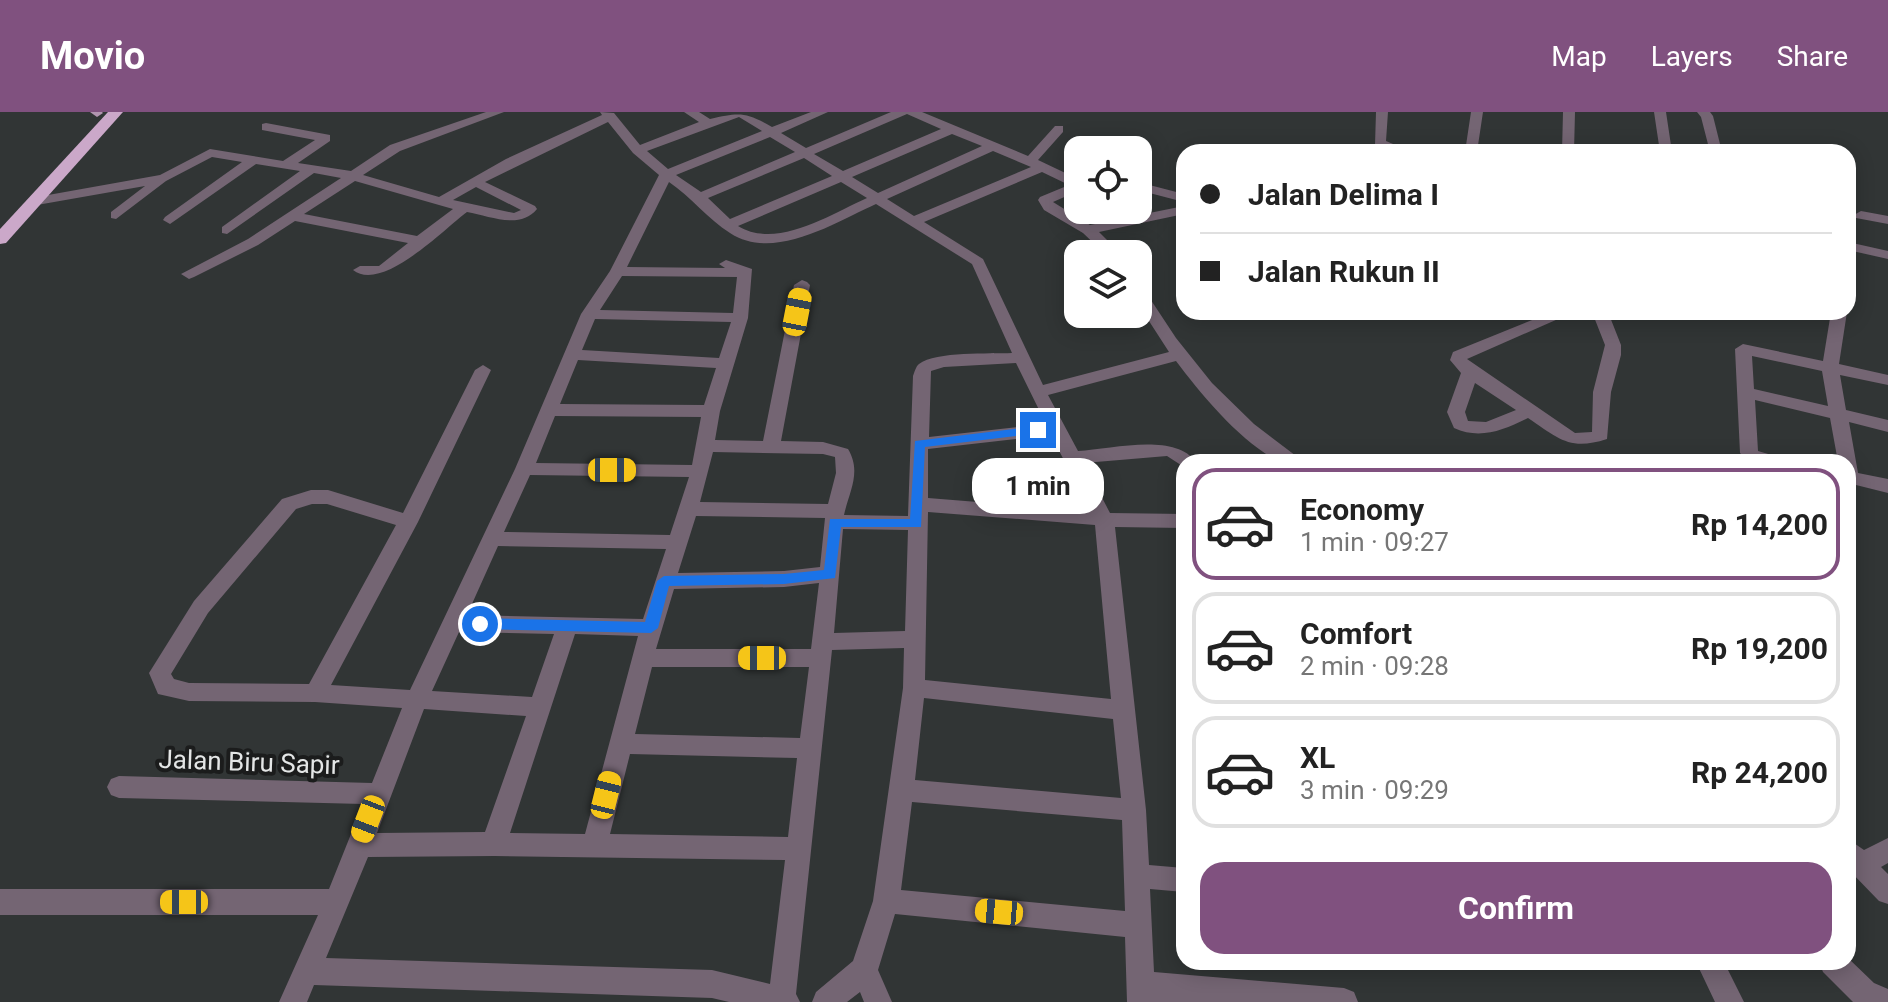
<!DOCTYPE html>
<meta charset="utf-8">
<style>
body{margin:0;font-family:Roboto,sans-serif;background:#f6f6f6;color:#222;height:100vh;display:flex;flex-direction:column;font-size:30px;white-space:nowrap}
*{box-sizing:border-box;margin:0}
p{font-size:26px;color:#767676}
.icon{flex:none;width:44px;height:44px;fill:none;stroke:currentColor;stroke-width:2;stroke-linecap:round;stroke-linejoin:round}
.map{position:relative;flex:1;overflow:hidden}
.panel{position:absolute;left:1176px;top:342px;width:680px;height:516px;display:flex;flex-direction:column;background:#fff;border-radius:24px;box-shadow:0 4px 20px #0003}
.panel>*{flex:none}
.guide{position:absolute;left:1176px;top:32px;width:680px;height:176px;border-radius:24px;box-shadow:0 4px 20px #0003;display:grid;align-content:center;height:176px;padding:0 24px;background:#fff}
.buttons{position:absolute;left:1064px;top:24px;display:grid;gap:16px}
.buttons a{display:grid;place-items:center;width:88px;height:88px;border-radius:16px;background:#fff;box-shadow:0 4px 20px #0003;font-size:40px}
.end{position:absolute;width:36px;height:36px;margin:-18px;border:10px solid #1a73e8;background:#fff;box-shadow:0 0 0 4px #fff}
.from{border-radius:50%}
.bubble{position:absolute;height:56px;border-radius:24px;background:#fff;box-shadow:0 4px 20px #0003;font-size:26px;font-weight:700;line-height:56px;text-align:center}
.car{position:absolute;width:24px;height:48px;margin:-24px -12px;border-radius:10px;box-shadow:0 0 6px 2px #0007;background:linear-gradient(#f5c518 24%,#345 0 40%,#f5c518 0 76%,#345 0 86%,#f5c518 0)}
.guide b{display:flex;align-items:center;gap:28px;height:76px;font-size:30px}
.guide b+b{border-top:2px solid #e0e0e0}
.guide i{width:20px;height:20px;background:#222}
ul{padding:14px 0 0;list-style:none}
li{display:flex;align-items:center;gap:24px;height:112px;margin:0 16px 12px;padding:0 8px;border:4px solid #e0e0e0;border-radius:24px}
li div{flex:1}
li b{display:block;font-size:30px}
li em{font-style:normal;font-weight:700}
li.active{border-color:#80517f}
li>.icon{width:72px;height:72px;stroke-width:1.5}
.cta{display:flex;gap:16px;margin-top:auto;padding:16px 24px}
.cta a{flex:1;height:92px;border-radius:24px;background:#80517f;color:#fff;font-size:32px;font-weight:700;line-height:92px;text-align:center}
header{display:flex;align-items:center;gap:48px;box-sizing:border-box;height:112px;padding:0 40px;background:#80517f;color:#fff}
header strong{font-size:38px}
nav{display:flex;gap:44px;margin-inline-start:auto;font-size:28px}
.map>svg:first-child{display:block}
.lines{fill:none;stroke-linecap:round;stroke-linejoin:round}
.minor{fill:#746573;fill-rule:evenodd}
.major{fill:#b295b0;fill-rule:evenodd}
.highway{fill:#cba8c9;fill-rule:evenodd}
.route{fill:#1a73e8}
.labels{text-anchor:middle;stroke-width:8;stroke-linejoin:round;paint-order:stroke}
.near-street-label{font-size:26px;fill:#e4e6e6;stroke:#1b1c1c}
</style>
<header>
<strong>Movio</strong>
<nav><a>Map</a><a>Layers</a><a>Share</a></nav>
</header>
<div class="map">
<svg width="1888" height="890" viewBox="0 0 1888 890">
<rect width="100%" height="100%" fill="#313535"/>
<g class="lines">
<path class="minor" d="M486 0H504L400 39 363 63 439 85 506 47 602 3 600 0 614 1 640 33 699 10 684 0H699L710 7C740 0 746 0 772 15L811 0H828L781 21 806 36 891 0H922L1028 44 1055 14H1063V20L1038 48 1078 67V79L1053 90 1090 113 1184 94V102L1099 120 1121 142H1105L1083 121 1044 98 1038 88 1040 85 1069 73 1042 60 924 110 983 147 1043 273 1169 240 1138 192V174L1143 176 1176 226 1212 271 1254 312 1304 350C1296 350 1286 352 1279 349 1242 332 1200 281 1176 249L1048 283 1078 339C1111 337 1175 320 1196 350H1184V355L1167 344 1084 351 1110 401 1184 402V416L1115 415 1146 698 1149 753 1184 756V780L1150 777 1154 860 1344 876 1354 880 1358 890H1127L1125 825 895 802 878 858 892 890H864L860 880 847 890H812L816 880 853 849 873 789 903 576 904 536 832 538 796 882 800 890H729L712 886 314 873 307 890H279L318 803H0V777H329L363 692 119 686 111 683 107 675 111 667 119 664 372 671 402 596 315 590 189 589 158 582 149 561 194 489 282 387 311 378H328L403 401 475 258 483 253 491 258 418 410 331 573 410 578 515 357 581 202 610 159 659 63 633 41 608 10 485 70 535 94 537 97C520 118 490 104 467 100 443 118 382 181 353 158L360 154H379L408 131 295 109 258 133 194 165 189 167 181 162 248 127 341 66 314 61 227 122 222 121V115L300 59 256 52 170 112 163 108 165 105 242 50 212 45 166 69 116 107 111 106V100L145 74 37 93 30 89 37 85 160 63 210 37 283 49 315 28 262 18V12L266 11 330 23V29L298 51 351 59 390 33ZM907 2 941 17 843 59 814 42ZM739 5 762 19 668 57 647 39ZM952 22 982 34 878 81 852 65ZM770 25 795 40 701 80 676 63ZM993 39 1031 55 914 104 887 87ZM804 46 832 64 730 107 708 86ZM355 69 453 97 417 124 304 102ZM669 70C691 85 708 107 730 121 774 150 836 110 876 92L972 152 1012 241C990 242 936 239 919 252 916 254 914 261 913 264L908 404 844 403C849 380 862 360 848 337L823 330 781 329 810 173 807 170 802 168 794 173 763 329 715 328 720 299 748 206 752 157 726 148 719 152 725 156 627 155ZM841 70 867 86C831 102 777 138 738 114ZM476 75 521 98 514 101 453 88ZM622 164 737 165 733 201 600 198ZM595 207 731 210 719 246 582 238ZM578 248 716 256 704 293 560 292ZM1016 251 1046 312 929 325 931 259 944 255ZM555 304 701 305 692 353 536 351ZM1051 323 1090 399 928 386V337ZM713 340 823 342 835 345 836 361 828 392 700 390ZM530 363 689 365 670 423 504 420ZM312 392H327L396 413 309 572 189 571 174 567 171 562 208 501 296 397ZM928 400 1095 413 1111 587 925 568ZM696 404 825 406 820 455 784 459 678 461ZM843 417 908 418 905 519 834 521ZM498 434 666 437 643 507 467 503ZM819 471 811 537H656L674 477 784 475ZM459 520 554 522 532 585 432 579ZM575 522 638 524 585 722 510 721ZM652 555H809L800 626 635 622ZM924 586 1113 607 1121 686 915 668ZM424 597 526 604 485 720 377 721ZM630 642 797 646 788 725 610 722ZM912 690 1122 708 1125 799 901 778ZM494 744 785 748 770 872 712 858 326 846 368 745Z
M1376 0H1388L1386 29 1412 40H1391L1375 33Z
M1471 0H1483L1477 40H1465Z
M1563 0H1575L1574 40H1562Z
M1654 0H1666L1672 40H1660Z
M1697 0H1710L1713 4 1722 40H1710L1701 5Z
M1138 70 1184 82V90L1138 78Z
M1861 99 1888 104V112L1856 106 1854 103Z
M1848 130 1888 139V147L1848 138Z
M1399 200H1415V201L1407 206Z
M1552 200H1574L1467 247 1575 321 1592 320 1593 280 1605 233 1592 200H1608L1621 233V243L1611 280 1607 327C1570 339 1559 327 1528 306 1504 318 1480 328 1454 316L1447 300 1461 261 1450 248 1453 240ZM1475 271 1516 298 1486 310 1468 309 1465 300Z
M1732 200H1755L1757 202 1749 207Z
M1831 200H1847L1839 252 1888 263V273L1840 263 1846 298 1888 308V320L1849 310 1858 361 1888 367V381L1848 371V350H1838L1830 306 1755 288 1758 339 1782 346 1785 350H1749L1740 341 1735 237 1743 232 1823 249ZM1752 244 1822 259 1828 294 1754 277Z
M1888 726V751L1881 755 1888 762V792L1879 789 1848 757V727L1864 738Z
M1848 846 1874 871 1888 877V890H1853L1823 860 1819 850H1848Z
M1696 850H1724L1744 890H1715Z"/>
<path class="major" d="M90 0H102L103 1 97 5Z"/>
<path class="highway" d="M108 0H123L6 131 0 132V117Z"/>
</g>
<path class="route" d="M1038 314 1044 318 1042 321 925 335 921 415H841L835 466 784 472 669 474 658 516 651 521 480 517 474 512 480 506 645 510 657 469 664 464 784 462 824 458 830 407H910L915 329Z"/>
<g class="labels">
<g class="near-street-label">
<text transform="translate(249 650) rotate(2)" y="9">Jalan Biru Sapir</text>
</g>
</g>
</svg>
<div class="buttons">
<a><svg class="icon" aria-label="locate" viewBox="0 0 24 24"><circle cx="12" cy="12" r="6"/><path d="M12 2v4M12 18v4M2 12h4M18 12h4"/></svg></a>
<a><svg class="icon" aria-label="layers" viewBox="0 0 24 24"><path d="M12 4l9 5-9 5-9-5zM3 14l9 5 9-5"/></svg></a>
</div>
<i class="end from" style="left:480px;top:512px"></i>
<i class="end" style="left:1038px;top:318px"></i>
<div class="bubble" style="left:972px;top:346px;width:132px">1 min</div>
<i class="car" style="left:797px;top:200px;rotate:11deg"></i>
<i class="car" style="left:612px;top:358px;rotate:90deg"></i>
<i class="car" style="left:762px;top:546px;rotate:270deg"></i>
<i class="car" style="left:606px;top:683px;rotate:14deg"></i>
<i class="car" style="left:368px;top:707px;rotate:201deg"></i>
<i class="car" style="left:184px;top:790px;rotate:270deg"></i>
<i class="car" style="left:999px;top:800px;rotate:275deg"></i>
<div class="guide">
<b><i class="from"></i>Jalan Delima I</b>
<b><i></i>Jalan Rukun II</b>
</div>
<section class="panel">
<ul>
<li class="active"><svg class="icon" aria-label="car" viewBox="0 0 24 24"><path d="M5 17H2v-5l4-1 3-4h7l3 4 3 1v5h-3M9 17h6M6 11h13"/><circle cx="7" cy="17" r="2"/><circle cx="17" cy="17" r="2"/></svg><div><b>Economy</b><p>1 min · 09:27</p></div><em>Rp 14,200</em></li>
<li><svg class="icon" aria-label="car" viewBox="0 0 24 24"><path d="M5 17H2v-5l4-1 3-4h7l3 4 3 1v5h-3M9 17h6M6 11h13"/><circle cx="7" cy="17" r="2"/><circle cx="17" cy="17" r="2"/></svg><div><b>Comfort</b><p>2 min · 09:28</p></div><em>Rp 19,200</em></li>
<li><svg class="icon" aria-label="car" viewBox="0 0 24 24"><path d="M5 17H2v-5l4-1 3-4h7l3 4 3 1v5h-3M9 17h6M6 11h13"/><circle cx="7" cy="17" r="2"/><circle cx="17" cy="17" r="2"/></svg><div><b>XL</b><p>3 min · 09:29</p></div><em>Rp 24,200</em></li>
</ul>
<div class="cta"><a>Confirm</a></div>
</section>
</div>
